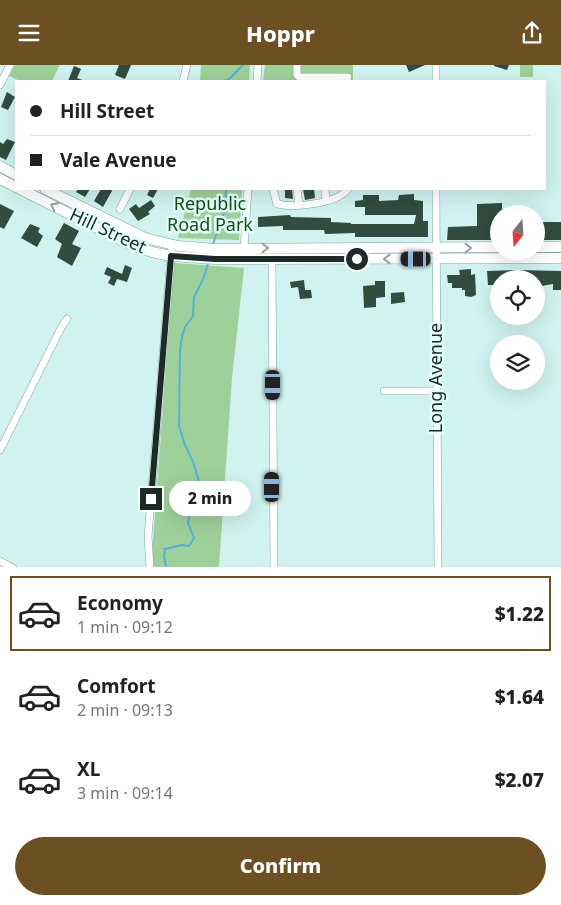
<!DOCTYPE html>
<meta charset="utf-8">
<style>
body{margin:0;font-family:"Noto Sans",sans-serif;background:#f2f2f2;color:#222;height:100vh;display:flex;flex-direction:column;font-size:19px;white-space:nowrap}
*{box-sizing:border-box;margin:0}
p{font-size:16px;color:#767676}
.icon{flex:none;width:28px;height:28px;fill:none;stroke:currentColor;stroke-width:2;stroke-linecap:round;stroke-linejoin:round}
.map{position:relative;height:502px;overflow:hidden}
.panel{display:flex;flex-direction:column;background:#fff;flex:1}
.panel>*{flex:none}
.guide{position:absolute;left:15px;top:15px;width:531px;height:110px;border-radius:0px;box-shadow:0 5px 20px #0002;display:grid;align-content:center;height:110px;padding:0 15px;background:#fff}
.needle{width:32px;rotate:197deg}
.buttons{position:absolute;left:490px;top:140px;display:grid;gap:10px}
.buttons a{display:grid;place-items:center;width:55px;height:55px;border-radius:50%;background:#fff;box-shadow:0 5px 20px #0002;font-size:25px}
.end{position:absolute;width:22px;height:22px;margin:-11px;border:6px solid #1c2a28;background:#fff;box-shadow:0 0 0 2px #fff}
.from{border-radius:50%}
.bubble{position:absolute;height:35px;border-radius:18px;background:#fff;box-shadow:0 5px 20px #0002;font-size:16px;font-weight:800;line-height:35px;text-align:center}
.car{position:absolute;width:15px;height:30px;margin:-15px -8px;border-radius:6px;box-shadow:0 0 4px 1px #0007;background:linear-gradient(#222 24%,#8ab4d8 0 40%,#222 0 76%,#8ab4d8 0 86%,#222 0)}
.guide b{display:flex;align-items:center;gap:18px;height:48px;font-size:19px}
.guide b+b{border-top:1px solid #e0e0e0}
.guide i{width:12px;height:12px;background:#222}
ul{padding:9px 0 0;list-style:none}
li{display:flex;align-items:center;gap:15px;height:75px;margin:0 10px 8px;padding:0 5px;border:2px solid transparent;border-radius:0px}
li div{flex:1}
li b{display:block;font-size:19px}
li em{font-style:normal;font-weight:800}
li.on{border-color:#6d4f24}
li>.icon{width:45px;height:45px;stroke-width:1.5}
.button{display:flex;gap:10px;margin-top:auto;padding:10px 15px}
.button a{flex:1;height:58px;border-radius:30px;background:#6d4f24;color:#fff;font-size:20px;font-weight:800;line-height:58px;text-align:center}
header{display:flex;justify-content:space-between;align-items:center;height:65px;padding:0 15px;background:#6d4f24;color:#fff;font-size:22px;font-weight:800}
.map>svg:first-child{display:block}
.green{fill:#9ed099}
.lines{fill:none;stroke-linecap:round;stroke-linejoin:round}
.stream{stroke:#56afdc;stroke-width:2}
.building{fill:#324c40}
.minor-casing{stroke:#83a4a0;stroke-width:8}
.secondary-casing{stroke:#83a4a0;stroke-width:11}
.minor{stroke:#fff;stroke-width:7}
.secondary{stroke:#fff;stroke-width:10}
.oneway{stroke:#999f9e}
.route{stroke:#1c2a28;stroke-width:6}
.labels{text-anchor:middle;stroke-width:5;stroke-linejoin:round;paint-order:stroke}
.park-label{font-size:18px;fill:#154f12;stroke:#e3fffb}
.street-label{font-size:18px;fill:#1c2a28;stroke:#e3fffb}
</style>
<header><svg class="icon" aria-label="menu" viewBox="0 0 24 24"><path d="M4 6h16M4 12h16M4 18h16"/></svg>Hoppr<svg class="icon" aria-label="share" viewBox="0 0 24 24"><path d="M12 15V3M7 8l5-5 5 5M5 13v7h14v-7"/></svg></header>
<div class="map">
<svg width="561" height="503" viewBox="0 0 561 503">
<rect width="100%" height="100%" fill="#d0f3ef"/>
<path class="green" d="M15 0H60L52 16H20L9 11Z
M201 0H250L249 16H200Z
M265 0H353V16H263Z
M520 0H533V12H520Z
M191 124H242L239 175 178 173Z
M174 198 244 203 232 313 219 502 153 503 152 488Z"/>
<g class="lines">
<path class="stream" d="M223 16 228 15 243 0
M213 179 225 145 226 124
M166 503 164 491 165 484 182 480 189 481 194 473 188 458 191 442 200 420 193 397 185 380 179 361 180 285 182 272 185 262 193 251 194 232 204 212 208 198"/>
</g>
<path class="building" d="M119 0H131L125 14 115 10Z
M406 0H425L409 7Z
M494 0H509L507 5 494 1Z
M74 1 81 4 77 13 85 16H68Z
M7 27 15 32 8 45 1 42Z
M7 74 15 77 6 95 0 92V77L3 79Z
M78 124H90L85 132 76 127Z
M101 124H113L103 142 94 136Z
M150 124H158L153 133 147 130Z
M285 124H292L293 134 285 133Z
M303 124H314L315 133 305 135Z
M414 129V135L423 136V156H428V172H355V168L325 169 324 165H283V161L258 162V152L290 150 291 152 331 153V157L351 158V159H414L416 150H365V142H355V136L363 135V130H379V136L398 135 399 130Z
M151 135 155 141 148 147 150 149 138 156 129 144 136 139 139 143Z
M502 138V144H517V149H499V175H447L448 162 477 161V139Z
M0 139 14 146 4 164 0 162Z
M536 157H561V175H536Z
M64 158 79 166 72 179 81 183 72 201 57 192 62 179 55 174Z
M30 159 40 163 38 167 43 171 37 182 21 173Z
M125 200 132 203 127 217 117 214 114 221 108 218 111 212 104 209 107 202 122 209Z
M471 204V210L475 209 476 230 471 232 465 231V225H462V223H452V218H448L447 210H460L459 205Z
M518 205 561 206V225H553V219L536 222V214H499V220H488L487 206Z
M304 215 305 225H311L312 233 300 234 298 222 291 223 290 217Z
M375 216H385V232L376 233V242L364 243 363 221 375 220Z
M404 227 405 237 391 239V228Z"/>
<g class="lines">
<defs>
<path id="minor" d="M297 0V10L299 12H348
M436 0V16
M183 16 187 0
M257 16 258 0
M0 20 10 0
M273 124 277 139C294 143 337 139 348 124
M297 124 299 140
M325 124 326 136
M436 124 438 503
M120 144 130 124
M247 187 244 183 248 124
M272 194 274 503
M384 326H436
M0 385 62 261 67 254
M0 496 13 503
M150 503 148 471 172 180"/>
<path id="secondary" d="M0 101 16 110
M0 114 16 122
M20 124 129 179 152 187 171 191 215 194 561 193
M45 124 145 173 178 181 216 184 499 182
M536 182H561"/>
</defs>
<use href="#minor" class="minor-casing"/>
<use href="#secondary" class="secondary-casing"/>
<use href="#minor" class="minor"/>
<use href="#secondary" class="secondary"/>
</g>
<defs><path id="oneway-chevron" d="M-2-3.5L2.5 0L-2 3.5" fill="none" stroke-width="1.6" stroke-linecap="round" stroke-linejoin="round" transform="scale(1.25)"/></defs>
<g class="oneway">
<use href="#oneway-chevron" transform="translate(54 141) rotate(-153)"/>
<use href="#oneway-chevron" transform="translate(265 183)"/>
<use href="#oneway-chevron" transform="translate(468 183)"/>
<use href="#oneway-chevron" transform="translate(387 194) rotate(180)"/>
</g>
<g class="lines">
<path class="route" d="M151 434 171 191 215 194H357"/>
</g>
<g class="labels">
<g class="park-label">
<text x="210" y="145">Republic<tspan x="210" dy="21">Road Park</tspan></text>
</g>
<g class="street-label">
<text transform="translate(108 166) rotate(25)" y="6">Hill Street</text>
<text transform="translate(436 313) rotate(-90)" y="6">Long Avenue</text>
</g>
</g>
</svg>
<div class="buttons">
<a><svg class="needle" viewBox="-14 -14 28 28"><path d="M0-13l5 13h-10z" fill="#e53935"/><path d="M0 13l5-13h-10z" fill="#767676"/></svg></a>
<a><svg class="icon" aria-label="locate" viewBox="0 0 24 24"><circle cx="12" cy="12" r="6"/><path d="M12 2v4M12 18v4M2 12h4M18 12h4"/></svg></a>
<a><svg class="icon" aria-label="layers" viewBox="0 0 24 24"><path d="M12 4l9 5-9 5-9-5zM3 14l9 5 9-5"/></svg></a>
</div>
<i class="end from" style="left:357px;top:194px"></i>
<i class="end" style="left:151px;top:434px"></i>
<div class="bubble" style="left:169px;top:416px;width:82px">2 min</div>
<i class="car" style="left:416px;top:194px;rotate:270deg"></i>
<i class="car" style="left:273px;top:320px;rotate:180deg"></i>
<i class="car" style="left:272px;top:422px;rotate:0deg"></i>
<div class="guide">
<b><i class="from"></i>Hill Street</b>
<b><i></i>Vale Avenue</b>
</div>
</div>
<section class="panel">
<ul>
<li class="on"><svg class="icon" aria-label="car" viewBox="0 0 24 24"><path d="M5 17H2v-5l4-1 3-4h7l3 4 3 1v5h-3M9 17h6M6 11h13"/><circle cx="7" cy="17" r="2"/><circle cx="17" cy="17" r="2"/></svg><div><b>Economy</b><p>1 min · 09:12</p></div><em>$1.22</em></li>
<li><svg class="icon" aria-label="car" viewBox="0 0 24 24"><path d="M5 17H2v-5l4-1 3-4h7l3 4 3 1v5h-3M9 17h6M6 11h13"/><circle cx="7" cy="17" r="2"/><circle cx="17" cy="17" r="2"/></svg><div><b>Comfort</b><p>2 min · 09:13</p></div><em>$1.64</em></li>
<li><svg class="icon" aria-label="car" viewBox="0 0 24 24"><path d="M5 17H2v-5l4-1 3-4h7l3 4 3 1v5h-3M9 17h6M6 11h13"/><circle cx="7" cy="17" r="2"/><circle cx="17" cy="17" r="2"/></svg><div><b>XL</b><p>3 min · 09:14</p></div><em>$2.07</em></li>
</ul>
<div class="button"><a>Confirm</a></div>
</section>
